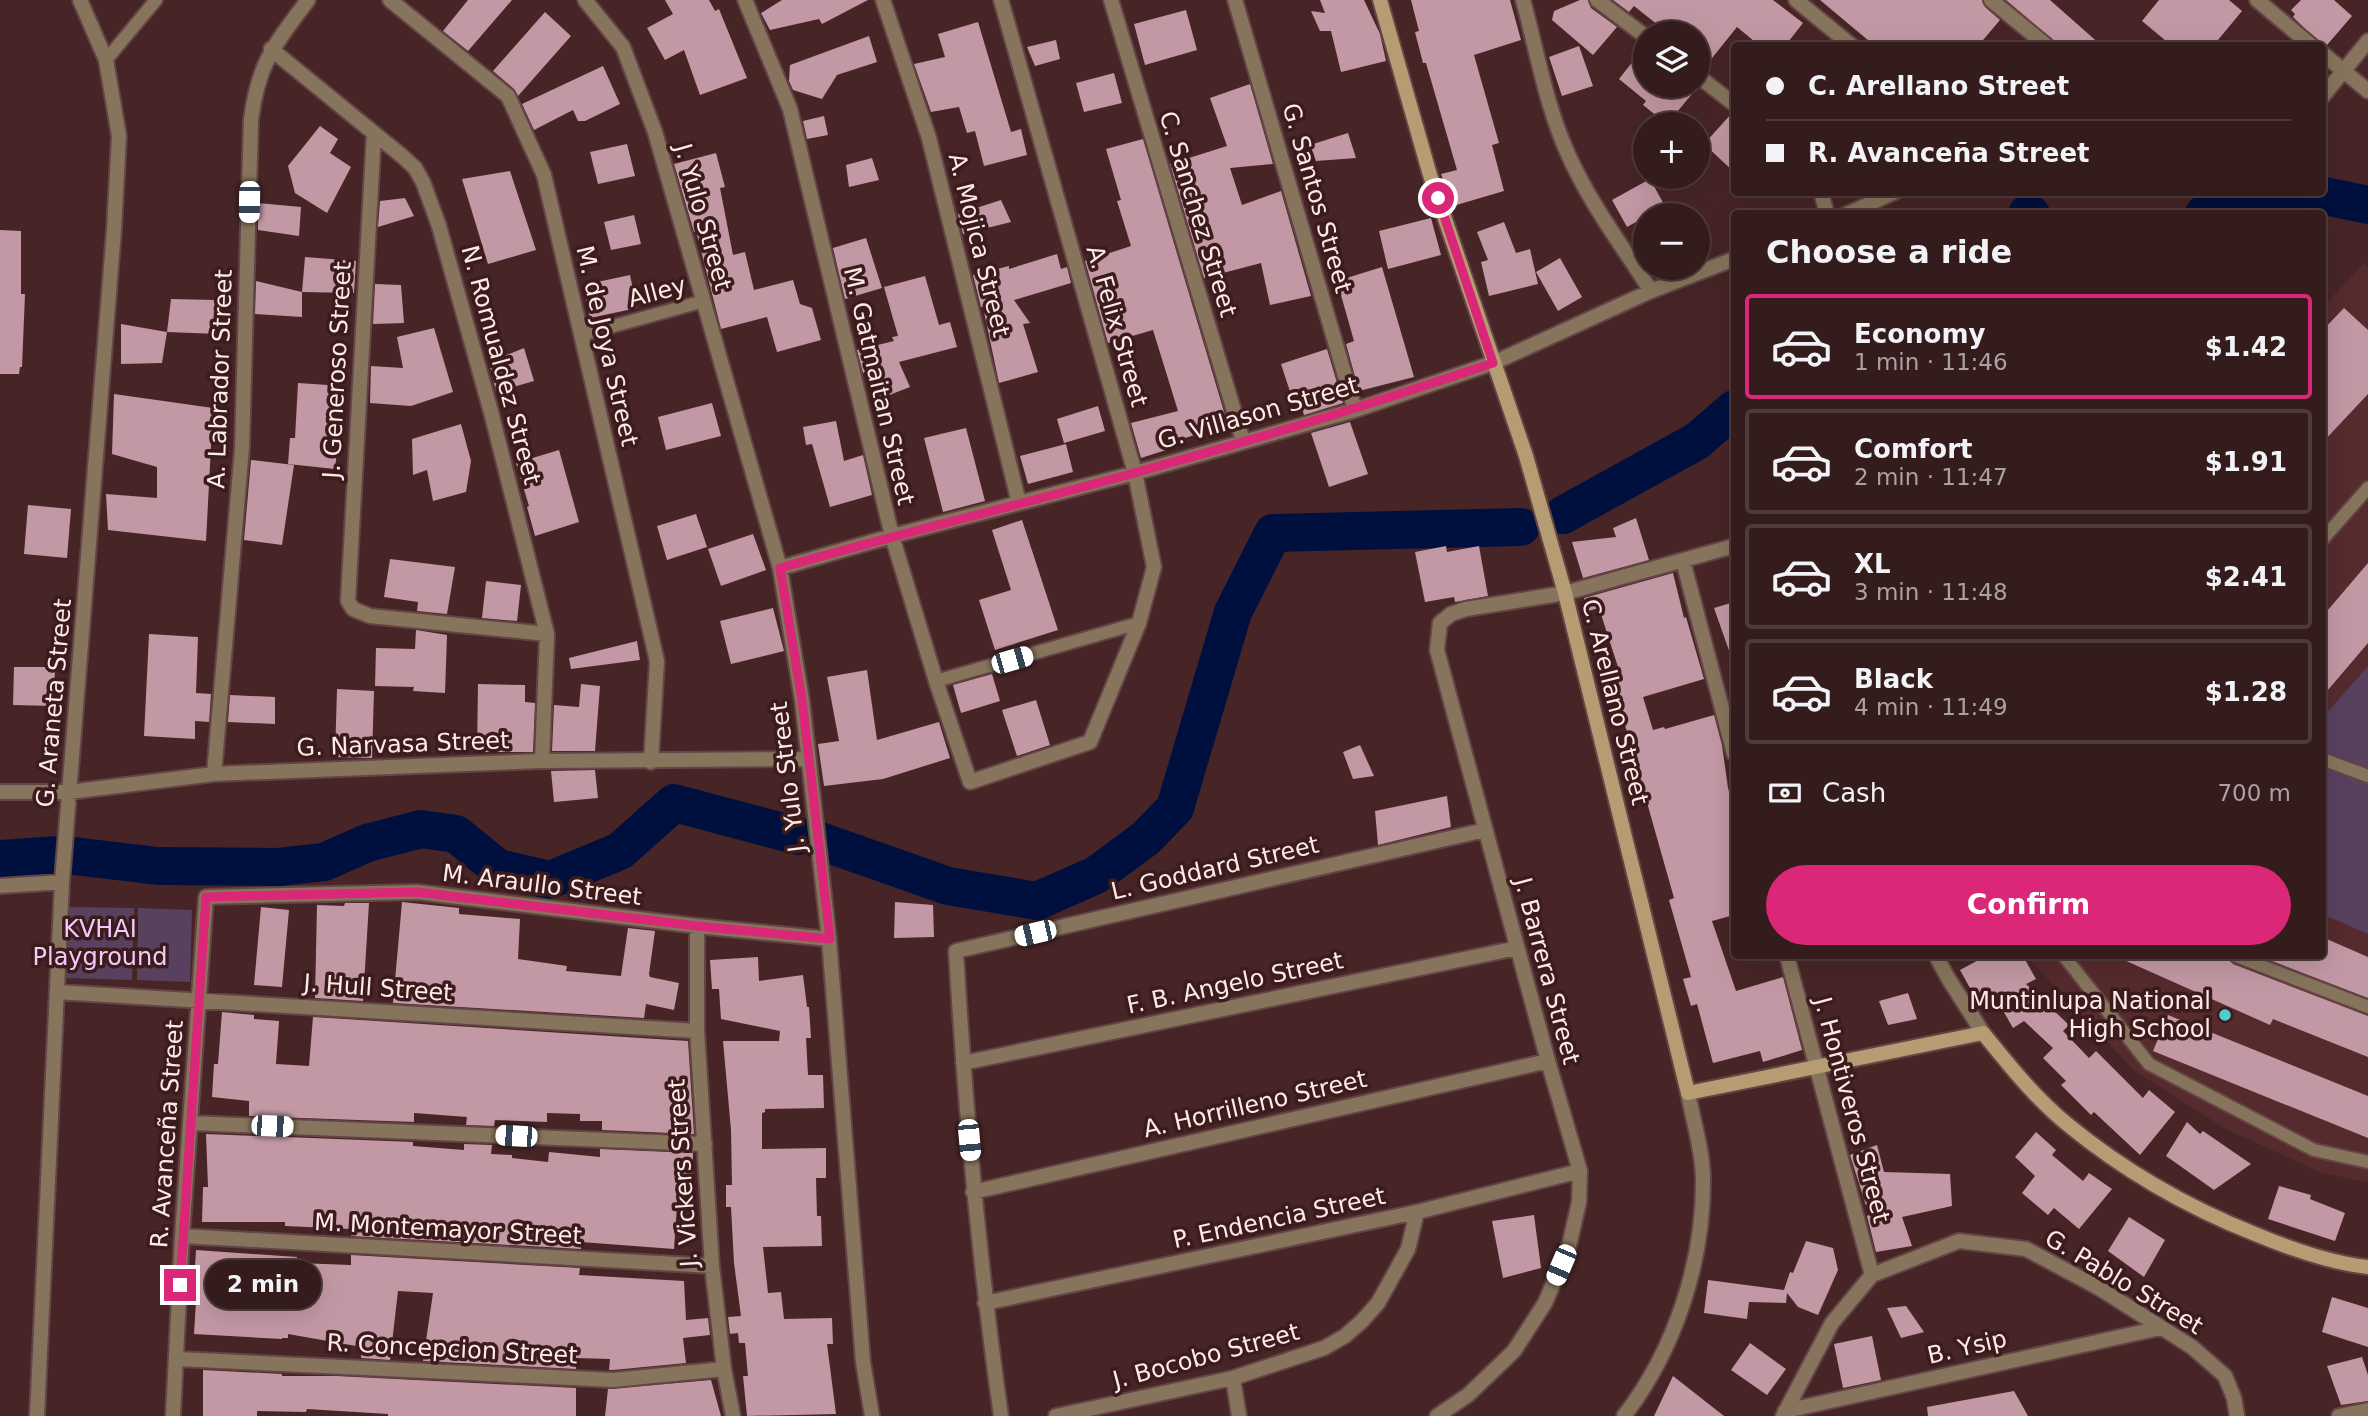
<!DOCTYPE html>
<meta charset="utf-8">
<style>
body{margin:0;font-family:"DejaVu Sans",sans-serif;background:#402929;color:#f1f3f6;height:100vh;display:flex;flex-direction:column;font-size:26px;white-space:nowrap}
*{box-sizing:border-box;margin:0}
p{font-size:23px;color:#aaa1a3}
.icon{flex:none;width:38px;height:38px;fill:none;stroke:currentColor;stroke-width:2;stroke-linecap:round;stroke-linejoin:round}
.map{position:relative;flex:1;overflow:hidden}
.details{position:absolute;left:1731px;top:210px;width:595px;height:749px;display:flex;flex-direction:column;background:#351c1c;border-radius:7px;box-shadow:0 7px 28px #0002,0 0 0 2px #4f3a3b}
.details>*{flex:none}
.top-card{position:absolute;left:1731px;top:42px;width:595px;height:154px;border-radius:7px;box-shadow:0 7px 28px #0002,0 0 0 2px #4f3a3b;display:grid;align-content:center;height:154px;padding:0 35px;background:#351c1c}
.buttons{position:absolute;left:1633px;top:21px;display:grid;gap:14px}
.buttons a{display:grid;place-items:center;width:77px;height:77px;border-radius:50%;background:#351c1c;box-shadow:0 7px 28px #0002,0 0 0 2px #4f3a3b;font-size:35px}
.end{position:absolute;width:32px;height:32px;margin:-16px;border:9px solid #db2777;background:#fff;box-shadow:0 0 0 4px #fff}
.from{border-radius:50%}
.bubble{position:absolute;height:49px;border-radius:24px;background:#351c1c;box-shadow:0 7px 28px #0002,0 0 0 2px #4f3a3b;font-size:23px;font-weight:600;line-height:49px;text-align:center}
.car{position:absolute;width:21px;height:42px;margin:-21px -10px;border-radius:9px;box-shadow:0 0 5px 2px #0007;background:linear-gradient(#fff 24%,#345 0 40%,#fff 0 76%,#345 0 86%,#fff 0)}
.top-card b{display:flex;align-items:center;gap:24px;height:66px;font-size:26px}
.top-card b+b{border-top:2px solid #4f3a3b}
.top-card i{width:18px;height:18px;background:#f1f3f6}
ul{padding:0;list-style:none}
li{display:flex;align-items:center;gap:21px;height:105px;margin:0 14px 10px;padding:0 21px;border:4px solid #4f3a3b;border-radius:7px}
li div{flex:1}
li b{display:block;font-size:26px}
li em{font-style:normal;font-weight:600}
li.on{border-color:#db2777}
li>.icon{width:63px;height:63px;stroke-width:1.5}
h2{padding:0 35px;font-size:32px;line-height:84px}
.pay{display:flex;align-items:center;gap:18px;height:77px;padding:0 35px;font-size:26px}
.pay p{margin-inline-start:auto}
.button{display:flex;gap:14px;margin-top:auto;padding:14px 35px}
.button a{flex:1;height:80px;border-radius:42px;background:#db2777;color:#fff;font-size:28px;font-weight:600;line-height:80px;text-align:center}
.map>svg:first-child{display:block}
.built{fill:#562b2d}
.green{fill:#58415f}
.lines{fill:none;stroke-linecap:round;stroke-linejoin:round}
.river{stroke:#00103e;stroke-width:38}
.building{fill:#c298a4}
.lane-casing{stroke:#644445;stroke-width:16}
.street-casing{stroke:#644445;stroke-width:18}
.secondary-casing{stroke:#644445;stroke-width:18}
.lane{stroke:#86755c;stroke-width:12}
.street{stroke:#86755c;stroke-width:14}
.secondary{stroke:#b69c73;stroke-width:14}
.route{stroke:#db2777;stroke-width:9}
.poi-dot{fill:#51ccd1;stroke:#3c1b1c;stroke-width:2.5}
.labels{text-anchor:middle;stroke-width:7;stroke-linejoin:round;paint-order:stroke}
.street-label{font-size:24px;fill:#fce9e8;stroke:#3c1b1c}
.park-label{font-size:24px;fill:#f0cbfa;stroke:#3c1b1c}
.poi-label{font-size:24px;fill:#fce9e8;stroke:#3c1b1c;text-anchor:end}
</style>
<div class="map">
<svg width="2368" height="1416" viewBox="0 0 2368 1416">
<rect width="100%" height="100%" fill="#472526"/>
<path class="built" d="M2364 263 2368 267V666L2322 718V308Z
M2322 732 2368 751V1182L2322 1173 2224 1128 2135 1071 2029 959 2032 956H2322Z"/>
<path class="green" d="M2368 666V934L2322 914V718Z
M68 907 134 908 132 980 66 978Z
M138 908 192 910 190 982 137 980Z"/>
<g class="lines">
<path class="river" d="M2027 214H2031
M2204 214 2220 206 2315 194 2368 205
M1563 515 1697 441 1734 409
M820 841 948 886 1037 901 1096 875 1146 838 1175 808 1233 612 1273 533 1521 527
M74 856 158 866 278 867 324 862 367 843 421 829 456 834 498 868 550 880 620 851 674 803 798 836
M0 859 58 855"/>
</g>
<path class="building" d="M468 0H512L468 51 443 31Z
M665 0H709L715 11 719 9 747 78 700 95 684 50 665 60 647 28 673 14Z
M782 0H868L822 24 819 19 770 30 761 13Z
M1320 0H1364L1380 34 1386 61 1341 72 1331 31H1320L1311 11 1325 13Z
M1411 0H1510L1521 40 1474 55 1499 143 1492 145 1504 191 1453 206 1441 174 1457 170 1426 63H1423L1415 32 1419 31Z
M1580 0H1588L1591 8 1617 27 1593 55 1552 20 1554 11Z
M1613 0H1773L1803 23 1785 46H1760L1737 27 1704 68 1698 67V33H1668L1634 6 1629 12Z
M1820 0H1982L1985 7 2000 20 1978 46H1875Z
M2006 0H2050L2102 46H2060Z
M2159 0H2229L2242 11 2213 46H2172L2142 21Z
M2301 0H2334L2352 16 2327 45 2321 44 2293 17 2295 14 2291 10Z
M1186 10 1197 50 1145 65 1134 24Z
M545 12 571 36 518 96 514 89 493 71Z
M978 22 1011 132 1021 129 1027 155 984 166 975 131 967 133 959 107 931 112 914 64 945 57 938 34Z
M869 36 877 62 837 75 822 99 793 90 789 81 790 65Z
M1056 40 1060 59 1035 66 1027 47Z
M1579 46 1593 86 1562 96 1549 57Z
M1645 46V86H1695L1697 88 1667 124 1643 105 1646 101 1619 79Z
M603 66 620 104 585 121H578L573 110 534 130 522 104Z
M1114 73 1122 103 1084 112 1076 83Z
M1250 84 1273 164 1230 168 1242 205 1281 191 1311 296 1270 305 1261 263 1204 278 1170 164 1227 146 1210 98Z
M1732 113H1734V172L1704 144Z
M824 116 828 135 807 139 803 121Z
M320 126 338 139 330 153 351 167 327 213 295 193 288 166Z
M1348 133 1356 158 1316 161 1310 145Z
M1143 139 1228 425 1165 444 1166 450 1141 458 1131 423 1178 411 1153 330 1108 343 1085 261 1131 246 1117 201 1121 200 1106 149Z
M627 144 635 176 598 184 590 152Z
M716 153 725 187 720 188 733 255 745 252 754 290 793 280 800 304 812 308 821 340 777 352 767 317 721 329 696 231 694 232 674 164Z
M872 158 879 180 849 187 846 165Z
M510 171 536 250 488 264 462 179Z
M1650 179 1665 206 1627 227 1612 200Z
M405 198 414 216 378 227 380 201Z
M1001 200 1011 222 963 234 958 214Z
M258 203 301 207 299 236 258 230Z
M634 215 641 244 611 250 604 222Z
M1431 218 1441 255 1388 269 1379 231Z
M1504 222 1516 253 1530 249 1538 284 1489 296 1481 262 1488 260 1477 232Z
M0 230 21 231V294H25L22 367H20L19 374H0Z
M866 238 882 288 845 299 833 248Z
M1057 254 1061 269 1067 267 1071 283 1014 300 1030 323 1023 324 1038 372 999 383 983 307H981L973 275 1009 266V269Z
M305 257 356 261 354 293 302 292Z
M1560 258 1582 297 1558 311 1536 272Z
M1382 267 1414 377 1359 391 1346 344 1354 341 1337 281Z
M630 275 637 308 590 318 583 285Z
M925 276 939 325 950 322 957 347 899 362 910 387 879 399 867 372 863 373 857 350 894 341 892 337 898 336 884 287Z
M256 281 302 292V317L255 314Z
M375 284 401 285 404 323 373 324Z
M171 299 215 300 218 334 167 332Z
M2344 308 2368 330V394L2322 443V331Z
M121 324 167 332 162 363 121 364Z
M434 328 453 392 411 406 370 403 371 366 403 368 397 337Z
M524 348 534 381 496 392 489 362Z
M1327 349 1343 403 1304 415 1302 408 1296 410 1281 364Z
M298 383 343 386 339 428 331 431 337 451 335 469 288 464 290 438H295Z
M114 394 213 408 206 541 108 530 106 494 157 498V467L112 454Z
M712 403 721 436 666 450 658 417Z
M1098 406 1105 431 1064 443 1057 419Z
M836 421 844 461 863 455 872 495 830 507 812 444 806 445 803 427Z
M1350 422 1368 474 1329 487 1311 433Z
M461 424 471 461 466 492 433 501 427 470 413 475 412 439Z
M966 428 985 501 943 512 924 438Z
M1066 444 1073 472 1028 484 1020 456Z
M559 450 579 522 535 536 527 507 529 506 516 463Z
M251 460 294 465 282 545 244 540Z
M28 505 71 509 67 558 24 554Z
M696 514 707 547 667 560 657 526Z
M1636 518 1649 560 1583 578 1572 542 1616 537 1613 528Z
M1022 520 1058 630 995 650 979 600 1011 590 992 530Z
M753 534 766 570 721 586 708 549Z
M1446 546 1447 552 1479 546 1488 596 1455 602 1454 597 1425 602 1415 552Z
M390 559 455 567 447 614 417 611 418 602 384 597Z
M2368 563V643L2322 697V617Z
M1673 573 1684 618 1686 617 1704 679 1643 697 1653 730 1664 727 1665 729 1714 715 1722 745 1728 788 1734 808V915L1712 921 1736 991 1783 977 1802 1050 1763 1062 1760 1051 1713 1063 1697 1004 1691 1006 1683 979 1691 977 1669 900 1674 898 1610 672 1619 670 1599 608 1588 611 1584 598Z
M486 581 521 585 517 621 482 618Z
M1734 602V659H1732L1714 608Z
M773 608 784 651 731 664 720 621Z
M416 630 447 635 445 693 413 691 414 687 375 686 376 648 415 649Z
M149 634 198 637 196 693 211 694 209 722 195 721V739L144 736Z
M637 641 640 660 571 669 569 658Z
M14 667H55L54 706 13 705Z
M867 670 877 740 939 722 950 758 883 779 824 786 818 744 839 741 827 677Z
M992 674 1000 701 961 713 953 685Z
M478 684 525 685V702L535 703 533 752H477Z
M581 684 600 686 595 751H552L554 705 579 707Z
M337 689 374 691 372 758 335 757Z
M230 695 275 697V724L228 722Z
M1036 700 1050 745 1017 756 1002 710Z
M1360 745 1374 776 1353 779 1343 752Z
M595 770 598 798 554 802 551 771Z
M1447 796 1451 827 1378 845 1375 811Z
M402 902 459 908V914L520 919 518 959 567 966 566 971 621 976 628 928 655 931 649 974 650 977 679 983 674 1010 646 1004 644 1018 393 1003Z
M895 902 933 905 934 937 894 938Z
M345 903H369L363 1001 315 998 317 905 344 906Z
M261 907 289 910 282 987 254 985Z
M2322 937 2368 957V998L2259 956H2322Z
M1986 956H2023L2036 979 2026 984 2069 1025 2063 1031 2089 1058 2096 1051 2143 1098 2149 1090 2175 1112 2140 1155 2094 1112 2091 1115 2061 1085 2066 1081 2043 1058 2053 1048 2024 1021 2013 1028 1997 1000 1981 1008 1960 970Z
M2115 956H2227L2233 964 2368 1016V1057L2273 1019 2270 1025Z
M758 957 759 981 803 975 807 1007H809L811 1038H806L808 1075H823L824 1108 765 1109V1112L762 1113V1149L826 1148V1178H816L817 1216H821L822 1246 763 1247 768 1293 781 1292 784 1319 832 1318 833 1344H827L836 1414 747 1416 743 1376H748L745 1343H739L738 1333 730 1334 728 1317 741 1316 734 1263 731 1207H726V1185H732L731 1130 723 1041H779L780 1031 721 1019 719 989H712L710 960Z
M1908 993 1917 1019 1888 1025 1879 1001Z
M222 1012 254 1015V1019L279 1021 276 1064 309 1066 313 1017 688 1041 694 1134 602 1130V1121H580V1114L547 1113V1122L495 1120 494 1126 466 1125 467 1117 414 1113V1122L249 1116V1101L212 1097 214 1064H218Z
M2168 1015 2368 1096V1138L2153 1051Z
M2187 1122 2200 1134 2203 1131 2251 1164 2214 1190 2166 1156Z
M2036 1132 2056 1150 2052 1155 2083 1181 2089 1173 2112 1189 2079 1229 2054 1208 2048 1215 2022 1193 2035 1176 2015 1157Z
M206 1134 413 1142V1146L464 1150V1144L492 1145 491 1154 512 1155V1158L548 1162 549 1152 600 1157V1149L693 1153 692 1193 678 1191 674 1249 581 1242V1249L351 1236V1229L285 1226V1222H202L203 1187H208Z
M1877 1145 1884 1172 1950 1174 1952 1206 1902 1217 1912 1246 1876 1252 1867 1216 1869 1215 1850 1155Z
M2279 1186 2311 1195 2310 1199 2345 1213 2335 1241 2268 1219Z
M1534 1215 1541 1268 1503 1278 1492 1221Z
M2129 1217 2165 1240 2144 1277 2108 1251Z
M1806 1241 1833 1248 1838 1270 1818 1315 1798 1307 1787 1293 1786 1303 1749 1302 1747 1319 1704 1313 1708 1280 1784 1290 1790 1272 1793 1273Z
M196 1250 297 1257V1263L351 1265V1255L580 1268 579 1275 684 1281 686 1320 708 1318 710 1335 683 1338 686 1363 613 1370H609L610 1359 576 1358V1369L423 1361 433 1293 398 1291 390 1360 361 1358 362 1347 288 1334V1338H282V1339L194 1334 197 1285 194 1284Z
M2332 1297 2368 1308V1347L2322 1332Z
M1906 1306 1924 1332 1901 1338 1887 1308Z
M1872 1336 1881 1380 1843 1388 1834 1344Z
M1750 1343 1786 1369 1767 1395 1731 1370Z
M2362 1357 2368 1375V1401L2341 1405 2327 1366Z
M203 1370 282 1374V1376H337L576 1388V1416H388V1414L307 1409 306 1412 257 1411V1416H203Z
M1673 1376 1724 1416H1654Z
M711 1380 721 1416H605L608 1389Z
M2014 1391 2028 1416H1928L1927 1407Z"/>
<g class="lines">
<defs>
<path id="lane" d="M106 60 156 0
M581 335 704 301
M2322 540 2368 488
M936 681 1139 623
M2322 759 2368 776
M2064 956 2149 1064 2314 1150 2368 1162
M2236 956 2368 1007"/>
<path id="street" d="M390 0 508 96 544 175 657 661 651 762
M585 0 623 47 655 132 780 568 802 700 829 939 863 1362 872 1416
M745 0 790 109 892 536 936 681 970 782 1090 742 1139 623 1154 567 1135 473 1001 0
M883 0 929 138 1019 503
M1111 0 1243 441
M1235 0 1355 410
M1523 0C1537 51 1546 106 1568 154 1589 202 1623 247 1651 291
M1597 0 1645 36
M1796 0 1852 46
M1991 0 2047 46
M2257 0 2312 46
M271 49 402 156 415 168 423 182 439 226 491 412 547 634 542 761
M2322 53 2368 91
M1698 76 1734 104
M2322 97 2368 41
M374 133 348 601 353 609 370 616 547 634
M1821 192 1827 214
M1847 214 1895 192
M1683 561 1734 754
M780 568 892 536 1135 473 1355 410 1493 363 1651 291 1734 259
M214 774 242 448 251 120C258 63 275 44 308 0
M0 792H69L214 774 542 761 809 759
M0 886 62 882
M697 926V1031L712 1266 724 1369 733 1416
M1787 956 1872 1275
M1936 956 1948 978 1983 1033
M57 992 697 1031
M963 1063 1517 948
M191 1123 705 1144
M973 1192 1548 1061
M182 1236 712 1266
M985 1303 1417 1212 1580 1171
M178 1359 613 1380 724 1369
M1233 1378 1239 1416
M1785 1411 2160 1328
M37 1416 62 882 114 230 119 136 106 60 80 0
M173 1416 182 1236 206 897 417 892 697 926 829 939
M1001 1416C979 1261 965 1107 956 951L1485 830
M1056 1416 1233 1378 1324 1348 1345 1336 1362 1321 1378 1303 1408 1249 1417 1212
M1437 1416 1468 1395 1514 1351 1545 1303 1569 1246 1579 1202 1580 1171 1548 1061 1437 650 1440 623 1451 614 1466 609 1565 593 1734 546
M1624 1416C1675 1350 1704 1261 1703 1179 1703 1152 1693 1120 1688 1093
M1783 1416 1832 1323 1872 1275 1959 1241 2026 1249 2099 1288 2192 1347 2225 1376 2234 1398 2237 1416
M2339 1416 2368 1410"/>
<path id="secondary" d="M1380 0 1430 175 1526 456 1565 593 1688 1093 1983 1033C2009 1065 2035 1098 2067 1124 2124 1171 2187 1207 2255 1234 2291 1249 2330 1263 2368 1267"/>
</defs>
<use href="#lane" class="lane-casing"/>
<use href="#street" class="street-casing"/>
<use href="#secondary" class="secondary-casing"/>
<use href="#lane" class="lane"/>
<use href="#street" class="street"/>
<use href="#secondary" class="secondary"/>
</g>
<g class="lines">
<path class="route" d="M180 1285 206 897 417 892 697 926 830 939 802 700 780 568C898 534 1016 506 1134 473 1255 440 1375 403 1493 363L1438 198"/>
</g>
<circle class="poi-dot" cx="2225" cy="1015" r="7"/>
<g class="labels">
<g class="street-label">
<text transform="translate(1317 198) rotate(74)" y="8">G. Santos Street</text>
<text transform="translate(1198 214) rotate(73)" y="8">C. Sanchez Street</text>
<text transform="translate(703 217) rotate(74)" y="8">J. Yulo Street</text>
<text transform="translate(979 245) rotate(76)" y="8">A. Mojica Street</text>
<text transform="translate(657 292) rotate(-15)" y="8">Alley</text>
<text transform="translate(1117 326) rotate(74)" y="8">A. Felix Street</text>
<text transform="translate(607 346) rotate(77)" y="8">M. de Joya Street</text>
<text transform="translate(501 365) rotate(75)" y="8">N. Romualdez Street</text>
<text transform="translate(337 370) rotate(-87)" y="8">J. Generoso Street</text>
<text transform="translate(220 379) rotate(-88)" y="8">A. Labrador Street</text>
<text transform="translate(879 386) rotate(77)" y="8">M. Gatmaitan Street</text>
<text transform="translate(1258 413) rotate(-16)" y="8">G. Villason Street</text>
<text transform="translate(1615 702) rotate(76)" y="8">C. Arellano Street</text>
<text transform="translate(54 703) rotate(-85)" y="8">G. Araneta Street</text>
<text transform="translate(403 744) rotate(-2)" y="8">G. Narvasa Street</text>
<text transform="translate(788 777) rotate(-97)" y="8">J. Yulo Street</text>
<text transform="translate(1215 868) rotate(-13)" y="8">L. Goddard Street</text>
<text transform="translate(542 885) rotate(7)" y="8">M. Araullo Street</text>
<text transform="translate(1547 971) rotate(75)" y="8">J. Barrera Street</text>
<text transform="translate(1235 983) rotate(-12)" y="8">F. B. Angelo Street</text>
<text transform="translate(378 988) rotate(4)" y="8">J. Hull Street</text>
<text transform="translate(1255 1104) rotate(-13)" y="8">A. Horrilleno Street</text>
<text transform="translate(1852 1110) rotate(75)" y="8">J. Hontiveros Street</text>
<text transform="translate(167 1134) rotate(-86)" y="8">R. Avanceña Street</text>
<text transform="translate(683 1173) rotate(-94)" y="8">J. Vickers Street</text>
<text transform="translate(1279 1218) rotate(-12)" y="8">P. Endencia Street</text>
<text transform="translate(448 1229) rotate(3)" y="8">M. Montemayor Street</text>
<text transform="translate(2124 1282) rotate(31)" y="8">G. Pablo Street</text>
<text transform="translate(1967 1347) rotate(-13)" y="8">B. Ysip</text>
<text transform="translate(452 1349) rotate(3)" y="8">R. Concepcion Street</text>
<text transform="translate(1206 1356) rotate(-15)" y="8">J. Bocobo Street</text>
</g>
<g class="park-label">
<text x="100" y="937">KVHAI<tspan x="100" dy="28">Playground</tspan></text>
</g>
<g class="poi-label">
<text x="2211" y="1009">Muntinlupa National<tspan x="2211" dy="28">High School</tspan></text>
</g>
</g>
</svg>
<div class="buttons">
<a><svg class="icon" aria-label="layers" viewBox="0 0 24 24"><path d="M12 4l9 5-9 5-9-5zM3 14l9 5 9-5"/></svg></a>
<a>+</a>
<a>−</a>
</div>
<i class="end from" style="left:1438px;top:198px"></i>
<i class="end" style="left:180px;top:1285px"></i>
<div class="bubble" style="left:205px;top:1260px;width:116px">2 min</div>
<i class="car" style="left:249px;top:202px;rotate:181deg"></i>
<i class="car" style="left:1012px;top:660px;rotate:74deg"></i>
<i class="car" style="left:1035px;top:933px;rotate:257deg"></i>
<i class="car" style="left:272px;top:1126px;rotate:92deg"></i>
<i class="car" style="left:516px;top:1136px;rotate:273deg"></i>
<i class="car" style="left:969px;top:1140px;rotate:175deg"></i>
<i class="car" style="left:1561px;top:1265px;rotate:203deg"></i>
<div class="top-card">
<b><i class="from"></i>C. Arellano Street</b>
<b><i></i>R. Avanceña Street</b>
</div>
<section class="details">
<h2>Choose a ride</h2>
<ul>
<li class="on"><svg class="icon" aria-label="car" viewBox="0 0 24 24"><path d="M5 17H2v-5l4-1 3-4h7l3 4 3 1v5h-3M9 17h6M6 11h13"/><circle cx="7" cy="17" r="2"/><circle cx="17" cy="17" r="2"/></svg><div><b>Economy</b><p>1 min · 11:46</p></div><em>$1.42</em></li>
<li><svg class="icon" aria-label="car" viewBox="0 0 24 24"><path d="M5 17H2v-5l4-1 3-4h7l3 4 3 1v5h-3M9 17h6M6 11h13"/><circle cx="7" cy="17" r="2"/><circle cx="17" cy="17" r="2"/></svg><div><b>Comfort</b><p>2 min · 11:47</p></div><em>$1.91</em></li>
<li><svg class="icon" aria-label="car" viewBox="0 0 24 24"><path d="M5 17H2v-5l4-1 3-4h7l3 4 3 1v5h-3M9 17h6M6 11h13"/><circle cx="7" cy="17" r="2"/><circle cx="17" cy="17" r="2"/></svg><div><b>XL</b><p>3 min · 11:48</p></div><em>$2.41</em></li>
<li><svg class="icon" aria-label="car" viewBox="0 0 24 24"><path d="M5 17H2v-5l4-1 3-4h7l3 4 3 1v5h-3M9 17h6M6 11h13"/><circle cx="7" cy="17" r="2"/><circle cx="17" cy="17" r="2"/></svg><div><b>Black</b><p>4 min · 11:49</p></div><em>$1.28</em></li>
</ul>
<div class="pay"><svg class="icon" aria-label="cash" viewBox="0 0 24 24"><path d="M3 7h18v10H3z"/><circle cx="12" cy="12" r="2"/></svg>Cash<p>700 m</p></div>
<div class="button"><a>Confirm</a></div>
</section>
</div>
